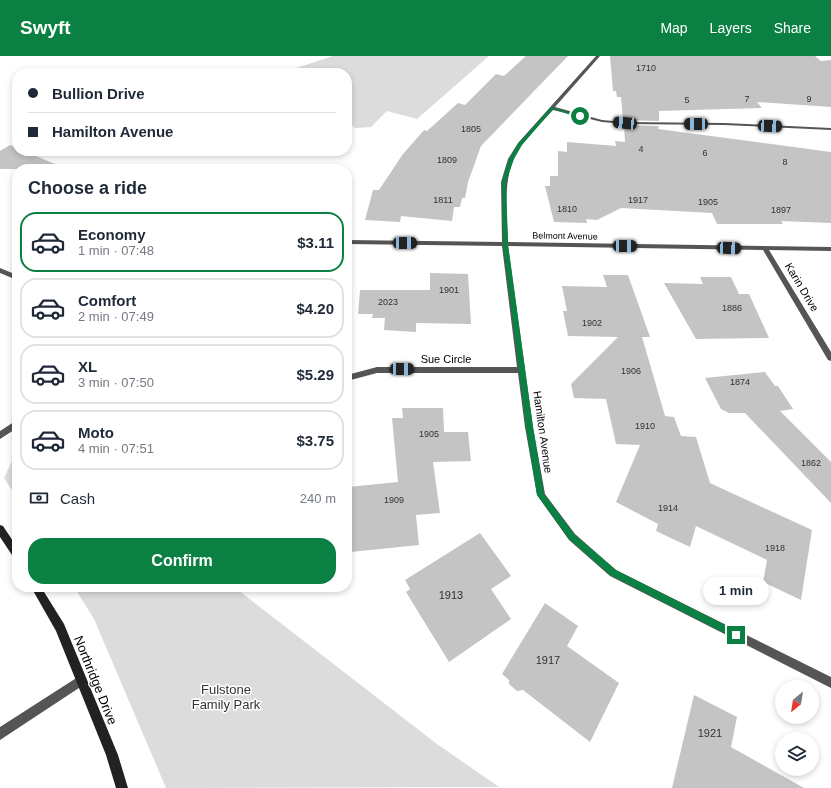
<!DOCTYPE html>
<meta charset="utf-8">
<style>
body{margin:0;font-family:Helvetica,sans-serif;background:#f2f2f3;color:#1f2937;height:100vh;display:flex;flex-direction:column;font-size:15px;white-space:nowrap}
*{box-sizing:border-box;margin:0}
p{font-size:13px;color:#747a83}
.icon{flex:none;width:22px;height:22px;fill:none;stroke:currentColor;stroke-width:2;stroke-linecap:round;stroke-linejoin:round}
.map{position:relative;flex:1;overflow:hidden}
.panel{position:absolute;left:12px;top:108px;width:340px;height:428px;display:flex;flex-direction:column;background:#fff;border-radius:16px;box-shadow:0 2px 6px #0003}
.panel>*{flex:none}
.top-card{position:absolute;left:12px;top:12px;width:340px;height:88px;border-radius:16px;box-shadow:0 2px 6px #0003;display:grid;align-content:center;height:88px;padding:0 16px;background:#fff}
.needle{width:26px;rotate:210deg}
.tools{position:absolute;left:775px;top:624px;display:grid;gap:8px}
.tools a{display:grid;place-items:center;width:44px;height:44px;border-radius:50%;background:#fff;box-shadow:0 2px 6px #0003;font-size:20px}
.end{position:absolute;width:18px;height:18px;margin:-9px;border:5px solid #0b8043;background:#fff;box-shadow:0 0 0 2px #fff}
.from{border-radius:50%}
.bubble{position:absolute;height:28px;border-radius:14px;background:#fff;box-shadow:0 2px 6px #0003;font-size:13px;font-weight:700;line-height:28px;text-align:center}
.car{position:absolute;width:12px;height:24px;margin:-12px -6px;border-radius:5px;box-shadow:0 0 3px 1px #0007;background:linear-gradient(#222 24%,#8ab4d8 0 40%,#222 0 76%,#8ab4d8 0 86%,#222 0)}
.top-card b{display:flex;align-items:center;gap:14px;height:38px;font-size:15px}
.top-card b+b{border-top:1px solid #e0e1e3}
.top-card i{width:10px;height:10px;background:#1f2937}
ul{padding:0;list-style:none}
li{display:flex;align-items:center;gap:12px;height:60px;margin:0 8px 6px;padding:0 8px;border:2px solid #e0e1e3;border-radius:16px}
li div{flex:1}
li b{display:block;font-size:15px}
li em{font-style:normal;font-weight:700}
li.current{border-color:#0b8043}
li>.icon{width:36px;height:36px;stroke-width:1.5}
h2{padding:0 16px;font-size:18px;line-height:48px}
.pay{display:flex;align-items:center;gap:10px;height:44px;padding:0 16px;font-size:15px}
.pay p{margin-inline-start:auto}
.button{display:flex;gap:8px;margin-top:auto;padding:8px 16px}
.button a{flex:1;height:46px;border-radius:16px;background:#0b8043;color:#fff;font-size:16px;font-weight:700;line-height:46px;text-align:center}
header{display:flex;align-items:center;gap:24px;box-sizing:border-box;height:56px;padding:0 20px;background:#0b8043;color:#fff}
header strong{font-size:19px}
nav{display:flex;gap:22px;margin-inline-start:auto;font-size:14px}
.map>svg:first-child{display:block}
.green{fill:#dcdcdc}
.building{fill:#c4c4c4}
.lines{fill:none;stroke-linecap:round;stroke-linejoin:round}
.lane{fill:#555;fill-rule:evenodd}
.street{fill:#555;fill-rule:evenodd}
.secondary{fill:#222;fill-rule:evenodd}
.route{fill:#0b8043}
.labels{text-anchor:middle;stroke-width:3;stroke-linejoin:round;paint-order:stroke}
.number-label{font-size:9px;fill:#313131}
.far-street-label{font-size:9px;fill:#000;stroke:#fff}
.street-label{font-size:11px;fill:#000;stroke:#fff}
.near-number-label{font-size:11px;fill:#313131}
.near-street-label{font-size:13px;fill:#000;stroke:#fff}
.near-park-label{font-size:13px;fill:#333;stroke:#fff}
</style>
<header>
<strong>Swyft</strong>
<nav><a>Map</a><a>Layers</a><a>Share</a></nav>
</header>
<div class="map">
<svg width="831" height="732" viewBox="0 0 831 732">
<rect width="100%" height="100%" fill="#fff"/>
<path class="green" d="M333 0H489L417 63 387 55 371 71 355 72 347 65V17H293L290 14Z
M17 399V442L4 422 14 401Z
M74 531H234L437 688 499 731 166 732 94 563Z"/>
<path class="building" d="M526 0H568L481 90 468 126 465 142H462L460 151H454L452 165 401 160 400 166 365 164 373 134H379L403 98 424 74 427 75 458 47 465 49 496 18 504 20Z
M610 0H815L821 5 831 4V51L757 46 762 52 659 55V65L623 64 621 41H617L616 35H613Z
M624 69 659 70 658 73 831 96V167L781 165 783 168H717L712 157 621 152 597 164 586 163 587 167 554 166 545 130H550V120H558V95L567 96V86L616 90 615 85 625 86Z
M10 89 17 92V95H24L67 113H0V95Z
M430 217 468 218 471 268 416 267V276L384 274 385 262H372L373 258H358L360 234H430Z
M603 219H628L650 281H642L665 360 674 361 681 380 696 381 710 427 812 474 801 544 763 526 767 504 696 470 690 491 656 475 658 468 616 446 640 389 616 388 606 343 574 342 571 328 618 281 568 280 563 255H567L562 230 607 231Z
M700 221H731L739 238H749L769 282 696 283 664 227 703 228Z
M765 316 775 330H778L793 353 780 355 831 406V447L745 357H729L721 353 705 322Z
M402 352H443L444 376H468L471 405 433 406 440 457 416 459 419 489 351 496 348 431 398 426 392 362H403Z
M480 477 511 520 491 533 511 563 449 606 406 536 410 533 405 524Z
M545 547 578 570 567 590 619 627 590 686 523 634 517 635 509 628V624L502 618Z
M694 639 737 661 731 691 804 732H672Z"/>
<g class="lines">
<path class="lane" d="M0 212 17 219V224L0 217Z
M17 364V372L0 383V375Z"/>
<path class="street" d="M596 0H600L555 51 602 64 625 66 724 67 831 72V74L724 69 625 68 602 66 553 54C543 65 532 76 522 88 501 117 507 153 508 186L831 191V195L769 194 831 296V305L828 304 763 194 508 190 533 371 545 438 575 478 616 514 831 621V632L610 520 569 484 537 439 525 371 518 317H377L347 325V319L377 311H517L502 190 347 188V184L502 186 501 126 508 103 518 87Z
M81 619 85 620 86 624 85 628 0 684V671Z"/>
<path class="secondary" d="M0 469 3 470 17 491V504L14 502 0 481Z
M31 531H41L64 568 118 699 128 732H116L106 699 56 575Z"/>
</g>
<path class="route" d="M551 51 582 60 580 62 553 53 522 89 514 103 506 126 508 188 533 371 544 438 574 478 616 514 739 576 740 579 736 583 610 519 569 483 537 439 526 371 503 188 502 126 509 103 518 88Z"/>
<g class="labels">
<g class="number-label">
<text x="646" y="15">1710</text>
<text x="747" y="46">7</text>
<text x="809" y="46">9</text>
<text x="687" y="47">5</text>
<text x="471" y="76">1805</text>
<text x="641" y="96">4</text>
<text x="705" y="100">6</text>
<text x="447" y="107">1809</text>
<text x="785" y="109">8</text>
<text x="443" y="147">1811</text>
<text x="638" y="147">1917</text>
<text x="708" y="149">1905</text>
<text x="567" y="156">1810</text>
<text x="781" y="157">1897</text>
<text x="449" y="237">1901</text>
<text x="388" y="249">2023</text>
<text x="732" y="255">1886</text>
<text x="592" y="270">1902</text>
<text x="631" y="318">1906</text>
<text x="740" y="329">1874</text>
<text x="645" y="373">1910</text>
<text x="429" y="381">1905</text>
<text x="811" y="410">1862</text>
<text x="394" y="447">1909</text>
<text x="668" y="455">1914</text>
<text x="775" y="495">1918</text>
</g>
<g class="far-street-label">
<text transform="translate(565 180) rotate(1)" y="3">Belmont Avenue</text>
</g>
<g class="street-label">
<text transform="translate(802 231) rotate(59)" y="4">Karin Drive</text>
<text x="446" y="307">Sue Circle</text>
<text transform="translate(543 376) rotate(82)" y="4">Hamilton Avenue</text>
</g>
<g class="near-number-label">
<text x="451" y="543">1913</text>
<text x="548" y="608">1917</text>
<text x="710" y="681">1921</text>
</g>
<g class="near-street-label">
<text transform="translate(96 624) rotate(68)" y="5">Northridge Drive</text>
</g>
<g class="near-park-label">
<text x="226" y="638">Fulstone<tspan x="226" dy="15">Family Park</tspan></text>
</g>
</g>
</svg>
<div class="tools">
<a><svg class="needle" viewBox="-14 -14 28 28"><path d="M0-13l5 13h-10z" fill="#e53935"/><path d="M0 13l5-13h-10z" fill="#747a83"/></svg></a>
<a><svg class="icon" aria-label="layers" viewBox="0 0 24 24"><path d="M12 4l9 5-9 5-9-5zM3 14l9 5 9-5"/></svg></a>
</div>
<i class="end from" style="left:580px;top:60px"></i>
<i class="end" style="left:736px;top:579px"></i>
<div class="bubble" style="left:703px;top:521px;width:66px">1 min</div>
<i class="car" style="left:625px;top:67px;rotate:275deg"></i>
<i class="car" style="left:696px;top:68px;rotate:270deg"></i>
<i class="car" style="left:770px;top:70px;rotate:93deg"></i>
<i class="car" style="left:405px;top:187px;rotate:90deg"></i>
<i class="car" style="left:625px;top:190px;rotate:91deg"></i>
<i class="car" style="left:729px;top:192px;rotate:92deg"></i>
<i class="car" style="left:402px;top:313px;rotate:90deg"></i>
<div class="top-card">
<b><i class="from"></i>Bullion Drive</b>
<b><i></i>Hamilton Avenue</b>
</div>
<section class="panel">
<h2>Choose a ride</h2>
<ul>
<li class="current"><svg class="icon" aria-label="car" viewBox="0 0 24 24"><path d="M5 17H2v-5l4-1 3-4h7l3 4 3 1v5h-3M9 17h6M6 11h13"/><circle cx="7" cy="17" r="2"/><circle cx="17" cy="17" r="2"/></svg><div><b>Economy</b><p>1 min · 07:48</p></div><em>$3.11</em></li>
<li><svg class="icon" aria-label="car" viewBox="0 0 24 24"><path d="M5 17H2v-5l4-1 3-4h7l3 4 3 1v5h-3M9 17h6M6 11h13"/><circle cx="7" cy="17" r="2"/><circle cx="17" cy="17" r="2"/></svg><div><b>Comfort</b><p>2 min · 07:49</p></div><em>$4.20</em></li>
<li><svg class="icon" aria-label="car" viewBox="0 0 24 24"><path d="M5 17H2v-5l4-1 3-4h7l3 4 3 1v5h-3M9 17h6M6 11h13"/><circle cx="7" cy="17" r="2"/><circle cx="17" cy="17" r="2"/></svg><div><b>XL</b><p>3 min · 07:50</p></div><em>$5.29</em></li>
<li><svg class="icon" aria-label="car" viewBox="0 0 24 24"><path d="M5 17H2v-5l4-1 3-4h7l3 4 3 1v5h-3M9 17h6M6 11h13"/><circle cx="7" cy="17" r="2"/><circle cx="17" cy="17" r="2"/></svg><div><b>Moto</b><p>4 min · 07:51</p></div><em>$3.75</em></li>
</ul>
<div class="pay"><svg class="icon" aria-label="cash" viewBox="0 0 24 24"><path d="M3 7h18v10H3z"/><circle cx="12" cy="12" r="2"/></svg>Cash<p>240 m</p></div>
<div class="button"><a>Confirm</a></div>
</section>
</div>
